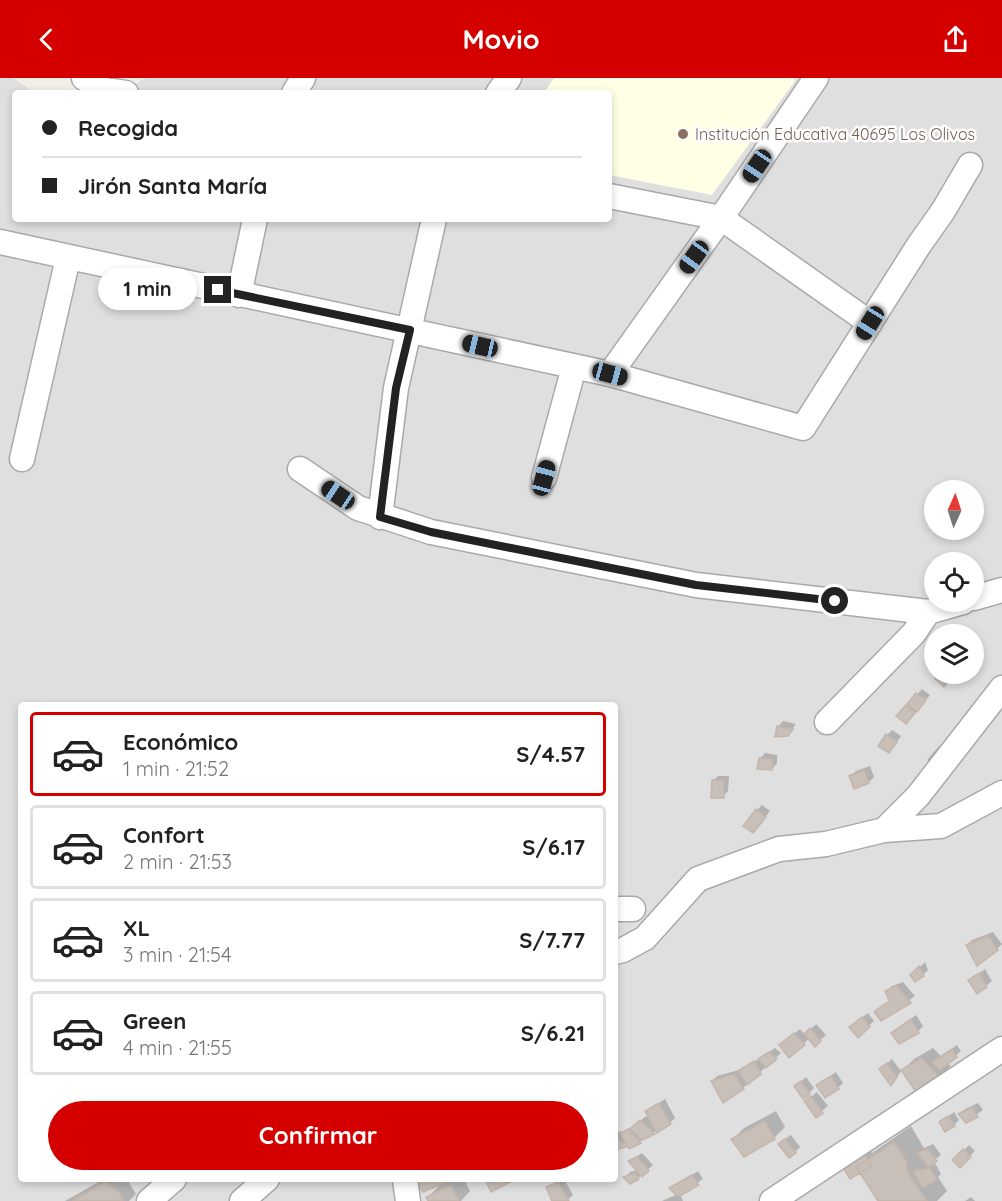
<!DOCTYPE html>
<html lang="es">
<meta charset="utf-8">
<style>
body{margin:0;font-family:Quicksand,sans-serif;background:#f2f2f2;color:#222;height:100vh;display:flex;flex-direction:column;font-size:22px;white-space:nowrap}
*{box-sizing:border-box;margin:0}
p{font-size:20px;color:#767676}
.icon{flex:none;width:33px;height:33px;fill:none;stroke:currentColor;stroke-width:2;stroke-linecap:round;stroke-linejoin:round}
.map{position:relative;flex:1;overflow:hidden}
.details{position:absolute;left:18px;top:624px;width:600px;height:480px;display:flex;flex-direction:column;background:#fff;border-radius:6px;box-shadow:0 3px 9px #0003}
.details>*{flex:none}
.banner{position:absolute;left:12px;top:12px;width:600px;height:132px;border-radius:6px;box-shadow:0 3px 9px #0003;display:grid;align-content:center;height:132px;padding:0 30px;background:#fff}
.needle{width:39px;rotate:3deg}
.controls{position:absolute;left:924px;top:402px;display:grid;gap:12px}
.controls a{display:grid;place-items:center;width:60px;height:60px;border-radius:50%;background:#fff;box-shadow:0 3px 9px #0003;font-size:30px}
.end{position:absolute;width:27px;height:27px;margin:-14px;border:8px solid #222;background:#fff;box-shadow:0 0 0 3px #fff}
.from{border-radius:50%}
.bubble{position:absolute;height:42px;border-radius:21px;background:#fff;box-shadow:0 3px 9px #0003;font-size:20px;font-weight:800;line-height:42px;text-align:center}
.car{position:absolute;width:18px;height:36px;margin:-18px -9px;border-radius:8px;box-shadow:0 0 4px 2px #0007;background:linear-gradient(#222 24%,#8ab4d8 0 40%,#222 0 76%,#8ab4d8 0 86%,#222 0)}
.banner b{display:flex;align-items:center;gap:21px;height:57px;font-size:22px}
.banner b+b{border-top:2px solid #e0e0e0}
.banner i{width:15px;height:15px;background:#222}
ul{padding:10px 0 0;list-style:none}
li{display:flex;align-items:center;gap:18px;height:84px;margin:0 12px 9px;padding:0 18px;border:3px solid #e0e0e0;border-radius:6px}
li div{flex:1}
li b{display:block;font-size:22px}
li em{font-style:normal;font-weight:800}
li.active{border-color:#d40000}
li>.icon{width:54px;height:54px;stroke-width:1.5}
.button{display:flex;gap:12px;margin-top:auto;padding:12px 30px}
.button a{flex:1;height:69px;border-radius:36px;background:#d40000;color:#fff;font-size:24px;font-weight:800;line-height:69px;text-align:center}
header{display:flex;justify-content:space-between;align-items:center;height:78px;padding:0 30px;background:#d40000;color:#fff;font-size:27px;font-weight:800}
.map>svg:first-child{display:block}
.residential{fill:#e0dfdf;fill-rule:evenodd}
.education{fill:#ffffe5}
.shadow{fill:#0003}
.building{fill:#c7bfb8;stroke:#c4b6ab;stroke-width:1.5}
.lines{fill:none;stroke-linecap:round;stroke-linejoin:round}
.minor-casing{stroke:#a9a9a9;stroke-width:27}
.minor{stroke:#fff;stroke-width:24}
.route{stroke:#222;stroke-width:8}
.education-dot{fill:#8d6e63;stroke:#fff;stroke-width:2}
.labels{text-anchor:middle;stroke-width:5;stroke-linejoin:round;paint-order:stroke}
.education-label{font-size:16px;fill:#785e54;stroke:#fff;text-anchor:start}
</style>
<header><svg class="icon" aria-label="back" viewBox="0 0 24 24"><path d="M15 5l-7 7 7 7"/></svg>Movio<svg class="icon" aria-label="share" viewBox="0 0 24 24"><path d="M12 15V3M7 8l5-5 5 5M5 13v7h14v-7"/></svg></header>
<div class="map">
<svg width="1002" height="1123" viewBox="0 0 1002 1123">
<rect width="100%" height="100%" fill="#f2efe9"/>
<path class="residential" d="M0 0H13L35 15H15V141H609V15H121L145 0H1002V1123H0ZM934 412H974V452H934ZM934 484H974V524H934ZM934 556H974V596H934ZM21 627H615V1101H21Z"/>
<path class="education" d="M554 0H794L795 3 712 117 609 97V15H544Z"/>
<path class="shadow" d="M941 596H954L949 601 937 600Z
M922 611 930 617 922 627 911 639 898 638Z
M783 643 796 646 787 657 778 649Z
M892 652 901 658 894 668 887 657Z
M939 668 945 673 933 687 927 682Z
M765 675 777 677V685L772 691 760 681Z
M870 688 874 699 869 704 851 698 856 693Z
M718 698H729L728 713 723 718 713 703Z
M762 727 770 733 758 748 757 732Z
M993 854 1002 866 997 871 967 867 972 862Z
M925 884 928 892 923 897H912Z
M985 891 992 903 986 908 970 902Z
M903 904 915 918 882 941 891 922 887 913 892 908Z
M868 935 874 943 858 958 856 944Z
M916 937 923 948 918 954 898 950Z
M816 946 826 957 815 967 809 960 804 966 786 962 800 951 805 957Z
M957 967 961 973 947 985 951 988 940 999 903 992 914 981 933 970 941 978Z
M775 970 781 975 743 1010 712 1003 717 998 739 992 740 993Z
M892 981 901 993 896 1001 881 991Z
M836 994 843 1005 838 1010 818 1007Z
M806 999 814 1010 809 1015 796 1008Z
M817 1014 828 1028 816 1038 806 1023Z
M665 1021 675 1040 670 1045 630 1069 627 1065 616 1070 615 1055 621 1053 623 1055 634 1047 635 1048 646 1038 652 1044 647 1033Z
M978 1025 983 1032 967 1043 960 1036 965 1031Z
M776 1033 785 1049 774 1060 744 1077 733 1061 744 1050Z
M954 1034 959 1042 954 1047 941 1044Z
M911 1048 924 1070 933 1066 941 1077 929 1086 935 1085 941 1096 938 1099 947 1113 937 1123H880L860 1093 867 1067 872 1075Z
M791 1057 800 1069 795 1074 785 1061Z
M969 1067 975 1073 960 1088 954 1082Z
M642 1075 653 1087 638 1100 625 1099 630 1094 637 1092 630 1083Z
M698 1093 703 1101 680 1116 683 1123H662L678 1116 672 1110Z
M104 1101H127L136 1116 129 1123H65Z
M415 1101H464L470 1113 461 1123H430L428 1119 444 1103Z
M561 1101H564L573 1117 566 1123H554L548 1110Z
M971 1119 975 1123H965Z"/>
<path class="building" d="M939 596H946L951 600 944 609 935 601Z
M916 615 926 622 917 634 907 626Z
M906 627 915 635 906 646 896 638Z
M777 648 793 651 788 658 775 659Z
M886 656 897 664 889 675 878 668Z
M759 680 773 681 772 692 757 691Z
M864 692 869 705 854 711 849 698Z
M712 702H724V720H711Z
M756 731 766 739 753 755 743 748Z
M988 858 998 872 977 888 966 867Z
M919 888 924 898 915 904 910 897Z
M979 895 987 909 977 916 968 902Z
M897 908 911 925 881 943 874 934 889 923 885 913Z
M862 939 870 949 858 960 849 949Z
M911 941 919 955 899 966 891 955Z
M810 950 821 963 815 969 804 956Z
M794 955 805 967 789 980 779 967Z
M952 971 957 979 940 992 932 984Z
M769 974 777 981 766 990 758 981Z
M921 980 941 1000 916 1014 901 992Z
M754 983 761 996 747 1007 738 993Z
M887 985 897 999 891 1008 879 991Z
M734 996 744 1011 723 1025 711 1003Z
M831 998 839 1011 825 1020 816 1007Z
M801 1003 810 1016 803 1021 794 1008Z
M811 1018 823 1035 816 1040 804 1023Z
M659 1025 671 1046 657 1055 645 1033Z
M972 1029 978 1039 966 1045 958 1036Z
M948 1038 955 1048 945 1054 939 1044Z
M640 1042 655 1056 642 1062 630 1051Z
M765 1043 775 1061 744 1079 731 1061Z
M628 1051 641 1065 629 1071 620 1056Z
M615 1058H616L626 1069 615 1072Z
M785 1061 796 1075 789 1080 778 1066Z
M894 1064 907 1084 908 1095 927 1123H878L856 1089Z
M861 1071 872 1088 850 1101 840 1084Z
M928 1071 937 1083 928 1089 917 1075Z
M963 1071 971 1079 960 1090 952 1082Z
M637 1079 649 1093 642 1099 628 1083Z
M930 1090 937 1102 923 1110 913 1093Z
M635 1095 639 1101 630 1106 623 1099Z
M692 1097 699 1107 678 1119 669 1110Z
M413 1101H453L423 1114Z
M485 1101H513L514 1102 491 1114Z
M105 1103 119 1114 123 1123H73Z
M558 1104 569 1123H552L546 1109Z
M451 1107 459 1123H428L426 1119Z"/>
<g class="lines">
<defs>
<path id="minor" d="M84 0 105 12 126 15
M294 15 303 0
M498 15 509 0
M609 118 721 140 870 245
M0 164 610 296 803 350 919 167 943 133 970 87
M239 217 255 141
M610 296 721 140 816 0
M22 381 68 180
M300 391 358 430 431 454 696 507 928 534 963 524
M544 400 574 289
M380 439 396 310 434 141
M974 520 1002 512
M827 644 914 555 928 534
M884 752 941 748 1002 715
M615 831H633
M615 874 623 872 645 860 698 801 779 771 826 766 884 752 918 718 1002 610
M405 1102 408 1123
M149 1123 174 1101
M242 1123 267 1101
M772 1123 1002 971"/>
</defs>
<use href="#minor" class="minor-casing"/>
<use href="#minor" class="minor"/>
</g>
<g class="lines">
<path class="route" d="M218 212 410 252 396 310 380 439 431 454 696 507 835 523"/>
</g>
<circle class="education-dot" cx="683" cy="56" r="6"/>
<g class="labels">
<g class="education-label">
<text x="695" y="62">Institución Educativa 40695 Los Olivos</text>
</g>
</g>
</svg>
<div class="controls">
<a><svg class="needle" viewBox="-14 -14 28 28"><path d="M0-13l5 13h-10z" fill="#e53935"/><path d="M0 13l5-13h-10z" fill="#767676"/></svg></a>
<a><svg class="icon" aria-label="locate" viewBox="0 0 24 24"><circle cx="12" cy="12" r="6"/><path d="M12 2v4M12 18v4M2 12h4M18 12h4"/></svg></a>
<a><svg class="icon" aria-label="layers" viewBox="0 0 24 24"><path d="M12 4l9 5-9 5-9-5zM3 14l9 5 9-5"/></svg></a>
</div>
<i class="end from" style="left:835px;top:523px"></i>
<i class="end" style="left:218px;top:212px"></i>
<div class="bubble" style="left:98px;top:190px;width:99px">1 min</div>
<i class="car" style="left:757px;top:88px;rotate:214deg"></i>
<i class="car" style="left:694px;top:179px;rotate:216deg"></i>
<i class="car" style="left:870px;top:245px;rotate:212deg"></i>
<i class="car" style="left:480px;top:268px;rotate:283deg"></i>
<i class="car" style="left:610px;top:296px;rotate:105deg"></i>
<i class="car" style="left:544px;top:400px;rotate:15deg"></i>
<i class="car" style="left:338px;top:417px;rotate:304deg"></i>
<div class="banner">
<b><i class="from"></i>Recogida</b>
<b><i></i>Jirón Santa María</b>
</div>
<section class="details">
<ul>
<li class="active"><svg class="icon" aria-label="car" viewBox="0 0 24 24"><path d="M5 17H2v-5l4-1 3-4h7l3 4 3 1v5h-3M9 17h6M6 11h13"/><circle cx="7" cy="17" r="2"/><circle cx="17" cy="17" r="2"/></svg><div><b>Económico</b><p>1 min · 21:52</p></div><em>S/4.57</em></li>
<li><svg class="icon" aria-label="car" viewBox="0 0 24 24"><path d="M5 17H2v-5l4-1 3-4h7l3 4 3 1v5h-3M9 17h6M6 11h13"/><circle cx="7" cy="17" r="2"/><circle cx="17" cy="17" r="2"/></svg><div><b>Confort</b><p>2 min · 21:53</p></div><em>S/6.17</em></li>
<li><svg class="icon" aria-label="car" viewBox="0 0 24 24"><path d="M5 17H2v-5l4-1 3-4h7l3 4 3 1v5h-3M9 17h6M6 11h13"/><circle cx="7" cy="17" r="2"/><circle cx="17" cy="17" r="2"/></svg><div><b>XL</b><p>3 min · 21:54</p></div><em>S/7.77</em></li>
<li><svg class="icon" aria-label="car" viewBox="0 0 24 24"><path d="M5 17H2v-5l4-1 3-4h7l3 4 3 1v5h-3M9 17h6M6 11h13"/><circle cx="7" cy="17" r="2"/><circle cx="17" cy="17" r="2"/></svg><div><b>Green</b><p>4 min · 21:55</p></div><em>S/6.21</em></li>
</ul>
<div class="button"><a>Confirmar</a></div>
</section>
</div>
